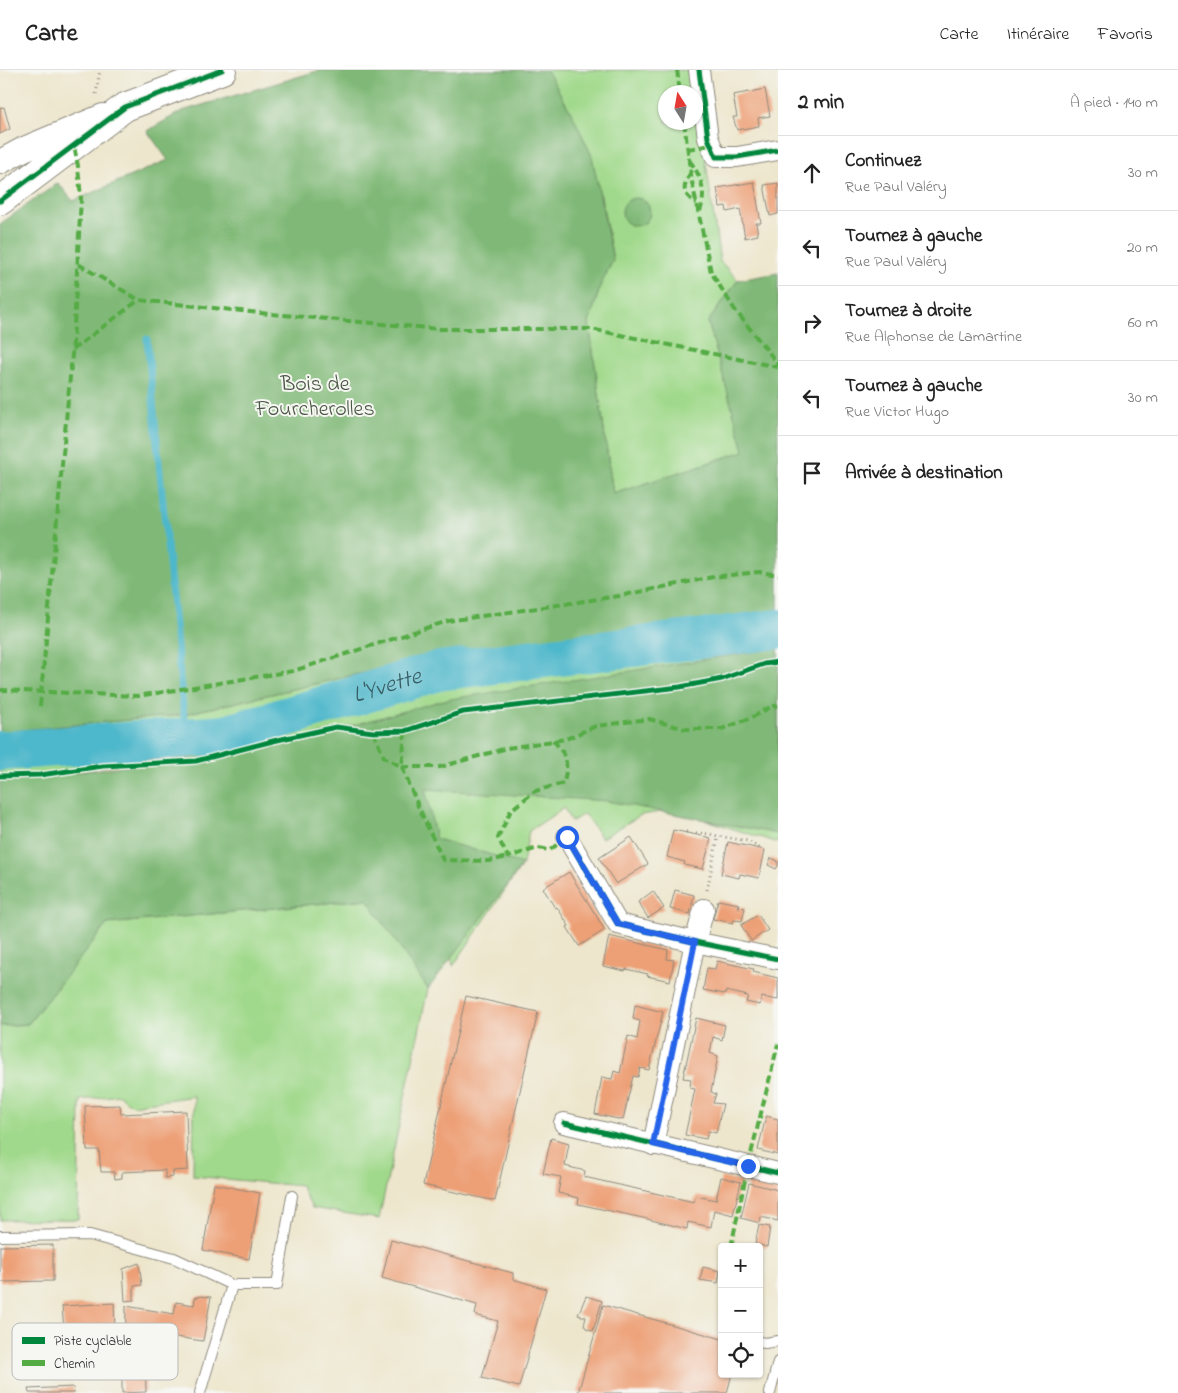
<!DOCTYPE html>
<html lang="fr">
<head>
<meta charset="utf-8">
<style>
  :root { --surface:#fff; --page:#f2f2f2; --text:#222; --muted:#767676; --line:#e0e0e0 }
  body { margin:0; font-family:"Indie Flower",sans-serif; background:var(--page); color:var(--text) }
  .controls { position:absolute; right:15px; bottom:15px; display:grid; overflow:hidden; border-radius:5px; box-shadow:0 1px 4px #0004 }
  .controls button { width:45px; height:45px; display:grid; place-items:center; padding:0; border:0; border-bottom:1px solid var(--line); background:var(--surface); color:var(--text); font:25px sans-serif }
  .compass { position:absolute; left:658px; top:15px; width:45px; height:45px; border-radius:50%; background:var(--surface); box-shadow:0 1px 4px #0004; rotate:349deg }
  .stop { position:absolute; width:15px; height:15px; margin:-11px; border:4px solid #2563eb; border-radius:50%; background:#fff }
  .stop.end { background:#2563eb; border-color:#fff; box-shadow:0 1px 5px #0008 }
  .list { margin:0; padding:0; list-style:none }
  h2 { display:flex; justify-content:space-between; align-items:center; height:65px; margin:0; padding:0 20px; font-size:21px }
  h2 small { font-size:16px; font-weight:400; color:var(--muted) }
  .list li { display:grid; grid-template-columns:32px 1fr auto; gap:15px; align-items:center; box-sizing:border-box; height:75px; padding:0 20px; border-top:1px solid var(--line) }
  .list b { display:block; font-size:19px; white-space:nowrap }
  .list p { margin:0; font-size:16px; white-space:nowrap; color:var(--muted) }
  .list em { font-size:16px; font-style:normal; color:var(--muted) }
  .icon { flex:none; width:28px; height:28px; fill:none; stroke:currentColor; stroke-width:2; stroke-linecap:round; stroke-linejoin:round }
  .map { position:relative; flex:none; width:778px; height:1323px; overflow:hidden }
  header { display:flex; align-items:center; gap:30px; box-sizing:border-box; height:70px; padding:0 25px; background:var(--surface); border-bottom:1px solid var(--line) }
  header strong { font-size:24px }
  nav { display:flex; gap:28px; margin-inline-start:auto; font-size:18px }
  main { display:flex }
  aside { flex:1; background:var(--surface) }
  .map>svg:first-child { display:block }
</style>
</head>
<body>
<header>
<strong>Carte</strong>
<nav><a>Carte</a><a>Itinéraire</a><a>Favoris</a></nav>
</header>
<main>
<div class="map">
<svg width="778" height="1323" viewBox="0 0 778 1323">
  <rect width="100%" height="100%" fill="#f6f6f2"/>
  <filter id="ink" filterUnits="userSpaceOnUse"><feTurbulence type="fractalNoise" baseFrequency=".02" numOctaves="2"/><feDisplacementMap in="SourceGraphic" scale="10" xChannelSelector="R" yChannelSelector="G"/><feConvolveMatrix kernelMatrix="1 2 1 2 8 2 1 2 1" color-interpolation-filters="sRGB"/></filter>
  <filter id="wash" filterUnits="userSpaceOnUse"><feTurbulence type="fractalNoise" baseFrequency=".0096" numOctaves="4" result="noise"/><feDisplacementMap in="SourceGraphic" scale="20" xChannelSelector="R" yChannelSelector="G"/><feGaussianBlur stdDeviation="1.12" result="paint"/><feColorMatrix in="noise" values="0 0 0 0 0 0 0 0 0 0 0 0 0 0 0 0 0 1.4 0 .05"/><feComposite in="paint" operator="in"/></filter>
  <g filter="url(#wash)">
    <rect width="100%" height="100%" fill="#ede6cc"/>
    <!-- green -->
    <g fill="#a0d98b" stroke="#66825b">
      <path d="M 547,0 L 692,0 L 695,22 L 666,22 L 666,52 L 696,52 L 696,23 L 720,191 L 738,210 L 708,252 L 745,381 L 613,424 L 589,253 L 601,214 L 613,190 L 601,126 Z"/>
      <path d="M 778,549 L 778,773 L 674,740 L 641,745 L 602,768 L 584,744 L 571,752 L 564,738 L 529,761 L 523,794 L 453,896 L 424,719 L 0,711 L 161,692 L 252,678 L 0,709 L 0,662 L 181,645 L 371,601 L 636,565 Z"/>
      <path d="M 368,829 L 428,919 L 379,1149 L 312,1138 L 301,1116 L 193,1106 L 194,1026 L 132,1035 L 119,1025 L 80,1030 L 78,1149 L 0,1150 L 0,956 L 28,954 L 107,854 Z"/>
    </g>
    <!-- forest -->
    <g fill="#80b977" stroke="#567251">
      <path d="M 321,0 L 547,0 L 573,46 L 592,86 L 613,190 L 601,214 L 589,253 L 613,424 L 744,381 L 708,252 L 738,210 L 778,203 L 778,549 L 636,565 L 371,601 L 181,645 L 0,662 L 0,154 L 58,113 L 73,131 L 168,90 L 147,61 L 182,41 Z"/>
      <circle cx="636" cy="142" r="14"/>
      <path d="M 778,578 L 778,764 L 607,731 L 425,719 L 436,769 L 523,794 L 428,919 L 367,829 L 107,854 L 28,954 L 0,956 L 0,711 L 161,692 L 289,673 L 444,630 Z"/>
    </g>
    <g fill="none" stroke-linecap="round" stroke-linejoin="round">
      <!-- stream -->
      <path stroke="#4eb7cb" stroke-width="7" d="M 147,269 L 186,668"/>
      <!-- river -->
      <path stroke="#4eb7cb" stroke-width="40" id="s1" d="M 0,681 L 226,665 L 438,601 L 778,559"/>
    </g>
    <g id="blocks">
      <!-- building -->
      <g fill="#ed9f75">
        <path d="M 765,19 L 770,46 L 758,48 L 759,56 L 737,60 L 733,47 L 737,47 L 733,25 Z"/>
        <path d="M 4,37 L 10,59 L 0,64 L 0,38 Z"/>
        <path d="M 754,112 L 761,153 L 756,153 L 758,165 L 745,168 L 740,139 L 727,142 L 726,136 L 720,137 L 717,118 Z"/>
        <path d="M 778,113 L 778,144 L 770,146 L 764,115 Z"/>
        <path d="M 673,760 L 711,768 L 703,799 L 684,795 L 685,792 L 667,787 Z"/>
        <path d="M 631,767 L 648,794 L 616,814 L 599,788 Z"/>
        <path d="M 728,772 L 765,780 L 759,808 L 740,804 L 739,808 L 721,804 Z"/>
        <path d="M 771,788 L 778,791 L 778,796 L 776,799 L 768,795 Z"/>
        <path d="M 569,802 L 605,860 L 579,876 L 567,857 L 569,856 L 557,837 L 555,838 L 543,818 Z"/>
        <path d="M 675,820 L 694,825 L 690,844 L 670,839 Z"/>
        <path d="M 653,821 L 664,838 L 648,848 L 638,832 Z"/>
        <path d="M 718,830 L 739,834 L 738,837 L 745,838 L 742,851 L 734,850 L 733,853 L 713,849 Z"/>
        <path d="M 758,845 L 768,860 L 751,871 L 741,855 Z"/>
        <path d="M 609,866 L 668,880 L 667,889 L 674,890 L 670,911 L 647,906 L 648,904 L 626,899 L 625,901 L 603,896 Z"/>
        <path d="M 717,891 L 754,899 L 753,902 L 778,908 L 778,930 L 762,927 L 760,935 L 746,932 L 748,926 L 726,921 L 725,924 L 703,920 L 707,898 L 715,899 Z"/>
        <path d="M 466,926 L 538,942 L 495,1131 L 423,1115 Z"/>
        <path d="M 635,935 L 663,942 L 649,1000 L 640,998 L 638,1007 L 633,1006 L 623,1050 L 595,1044 L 602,1007 L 612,1009 L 614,1001 L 620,1003 L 628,966 L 637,969 L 640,951 L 633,949 Z"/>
        <path d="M 696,948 L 725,955 L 722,970 L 713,967 L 710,983 L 718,986 L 711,1022 L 716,1024 L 713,1033 L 723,1034 L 716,1063 L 708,1061 L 706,1069 L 685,1065 L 695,1019 L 690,1018 L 691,1009 L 683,1008 Z"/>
        <path d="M 120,1035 L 121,1044 L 186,1041 L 188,1100 L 173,1101 L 173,1107 L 165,1108 L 165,1100 L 122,1102 L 122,1108 L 115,1109 L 114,1102 L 101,1102 L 99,1080 L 87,1080 L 85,1036 Z"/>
        <path d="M 766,1046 L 778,1049 L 778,1085 L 758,1080 Z"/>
        <path d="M 551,1068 L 569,1073 L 565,1096 L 585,1101 L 584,1107 L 694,1132 L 696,1126 L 716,1130 L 721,1107 L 741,1112 L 733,1145 L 714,1140 L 711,1157 L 688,1152 L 687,1159 L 643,1148 L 578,1134 L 579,1128 L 558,1123 L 561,1107 L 543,1104 Z"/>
        <path d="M 749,1113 L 778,1120 L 778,1151 L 761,1147 L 760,1153 L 741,1148 Z"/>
        <path d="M 214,1114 L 260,1123 L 249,1189 L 203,1180 Z"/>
        <path d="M 759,1155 L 770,1157 L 767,1177 L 755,1174 Z"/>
        <path d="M 391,1170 L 513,1203 L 513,1209 L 546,1219 L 519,1317 L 482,1308 L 498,1251 L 475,1245 L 477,1235 L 382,1208 Z"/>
        <path d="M 53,1175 L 53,1211 L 0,1212 L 0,1176 Z"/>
        <path d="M 139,1193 L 142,1215 L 134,1216 L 134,1230 L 125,1231 L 123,1199 Z"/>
        <path d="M 703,1197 L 720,1201 L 718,1213 L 700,1210 Z"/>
        <path d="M 200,1226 L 211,1227 L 203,1271 L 133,1261 L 133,1280 L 131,1280 L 131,1285 L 145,1285 L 146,1322 L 122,1323 L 122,1286 L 125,1286 L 126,1236 L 174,1244 L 176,1232 L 194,1235 L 195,1228 Z"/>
        <path d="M 586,1226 L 602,1231 L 593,1261 L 586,1258 L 584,1255 L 586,1247 L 578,1245 Z"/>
        <path d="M 114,1233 L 116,1283 L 66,1285 L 62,1236 Z"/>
        <path d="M 603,1235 L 722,1269 L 722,1304 L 732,1304 L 727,1323 L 578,1323 Z"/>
        <path d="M 73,1317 L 74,1323 L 29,1323 L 28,1319 Z"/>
      </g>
    </g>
  </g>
  <g filter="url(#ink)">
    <use href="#blocks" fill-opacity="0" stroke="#8c887c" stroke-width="1"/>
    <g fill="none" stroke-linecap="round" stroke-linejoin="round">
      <defs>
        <g id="service">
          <path d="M 0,1166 L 90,1165 L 174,1188 L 232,1215"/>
          <path d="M 759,1272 L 765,1273 L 778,1271"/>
          <path d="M 200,1323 L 232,1215 L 277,1215 L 292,1126"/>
          <path d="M 770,1323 L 778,1292"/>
        </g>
        <g id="minor">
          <path d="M 699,0 L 708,68 L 716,87 L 737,87 L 778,80"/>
          <path d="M 567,767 L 618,854 L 695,872 L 778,889"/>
          <path d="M 564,1053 L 778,1103"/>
          <path d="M 653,1075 L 695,872 L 704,839"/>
        </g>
        <path id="tertiary" d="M 0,92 L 24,79 L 103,46"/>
        <path id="secondary" d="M 0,131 L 125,37 L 222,0"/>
      </defs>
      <!-- service casing -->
      <use href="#service" stroke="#8c887c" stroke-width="12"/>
      <!-- minor casing -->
      <use href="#minor" stroke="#8c887c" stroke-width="22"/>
      <!-- tertiary casing -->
      <use href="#tertiary" stroke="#8c887c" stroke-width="26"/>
      <!-- secondary casing -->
      <use href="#secondary" stroke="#8c887c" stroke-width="30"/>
      <!-- path -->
      <g stroke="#8c887c" stroke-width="3" stroke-dasharray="1 4" stroke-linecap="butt">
        <path d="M 96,24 L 100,0"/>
        <path d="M 686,762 L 709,764 L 718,766 L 748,771 L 761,779"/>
        <path d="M 707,820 L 718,766"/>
      </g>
      <!-- service -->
      <use href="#service" stroke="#fff" stroke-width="10"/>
      <!-- minor -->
      <use href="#minor" stroke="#fff" stroke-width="20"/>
      <!-- tertiary -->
      <use href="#tertiary" stroke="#fff" stroke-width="24"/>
      <!-- secondary -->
      <use href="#secondary" stroke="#fff" stroke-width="28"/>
      <!-- quiet -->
      <g stroke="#54ab44" stroke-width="4" stroke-dasharray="8 4" stroke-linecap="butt">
        <path d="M 677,0 L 680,22"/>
        <path d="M 684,52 L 692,112 L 711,202 L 735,240 L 778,294"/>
        <path d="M 688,79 L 711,75"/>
        <path d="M 689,90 C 701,105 707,122 700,141"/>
        <path d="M 691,102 C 683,116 680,124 697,133"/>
        <path d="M 78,194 L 139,230 L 260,243 L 439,259 L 591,259 L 778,297"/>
        <path d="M 72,280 L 139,230"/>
        <path d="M 0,620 L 138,626 L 293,601 L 448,551 L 619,526 L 713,507 L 759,502 L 778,505"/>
        <path d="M 40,636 L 73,274 L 81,128 L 78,96 L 74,76"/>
        <path d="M 405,661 L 402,697 L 418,736 L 443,790 L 488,791 L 508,787"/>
        <path d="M 373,662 L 384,687 L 402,697 L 440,697 L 507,678 L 566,669 L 596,656 L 649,649 L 685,659 L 722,659 L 753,647 L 772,636 L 778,636"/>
        <path d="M 553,670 C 568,687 568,692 564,713 L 535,721 L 511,740 L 498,768 L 508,787 L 538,778 L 550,780 L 567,767"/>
        <path d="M 731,1177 L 748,1096 L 778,974"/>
      </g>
      <defs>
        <g id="cycleway">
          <path d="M 699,0 L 708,68 L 716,87 L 737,87 L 778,80"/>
          <path d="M 0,131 L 125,37 L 222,0"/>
          <path d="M 0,706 L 40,705 L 103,696 L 196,691 L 273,671 L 336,657 L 373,662 L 405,661 L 463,642 L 680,617 L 722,609 L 764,594 L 778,592"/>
          <path d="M 567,767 L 618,854 L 695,872 L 778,889"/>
          <path d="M 564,1053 L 778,1103"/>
        </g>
      </defs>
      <!-- cycleway casing -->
      <use href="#cycleway" stroke="#f6f6f2" stroke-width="8"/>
      <!-- cycleway -->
      <use href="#cycleway" stroke="#00873e" stroke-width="5"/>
    </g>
  </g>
  <g fill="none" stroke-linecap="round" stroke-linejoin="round" filter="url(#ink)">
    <!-- route -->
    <path stroke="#2563eb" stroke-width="6" d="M 567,767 L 618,854 L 695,872 L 653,1074 L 748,1096"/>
  </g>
  <g text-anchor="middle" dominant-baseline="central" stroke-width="4" stroke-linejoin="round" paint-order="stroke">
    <!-- park labels -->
    <g font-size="22" fill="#485643" stroke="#f6f6f2">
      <text x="315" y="315">Bois de<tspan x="315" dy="25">Fourcherolles</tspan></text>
    </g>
    <!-- water labels -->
    <g font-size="24" font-style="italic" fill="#375c63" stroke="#f6f6f2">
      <text stroke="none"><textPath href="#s1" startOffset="395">L'Yvette</textPath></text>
    </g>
  </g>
  <!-- legend -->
  <rect x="12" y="1253" width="166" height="57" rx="8" fill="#f6f6f2" stroke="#b9b9b6" stroke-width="1"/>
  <rect x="22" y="1267" width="23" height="7" fill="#00873e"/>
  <rect x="22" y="1290" width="23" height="6" fill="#54ab44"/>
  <g font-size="14" fill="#2b2b2b">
    <text x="54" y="1275">Piste cyclable</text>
    <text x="54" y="1298">Chemin</text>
  </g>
</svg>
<div class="controls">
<button>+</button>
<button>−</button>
<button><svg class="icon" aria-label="locate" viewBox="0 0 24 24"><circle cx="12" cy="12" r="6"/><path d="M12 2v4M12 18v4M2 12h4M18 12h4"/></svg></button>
</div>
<svg class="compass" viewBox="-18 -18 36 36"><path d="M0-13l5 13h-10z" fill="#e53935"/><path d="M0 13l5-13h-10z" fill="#767676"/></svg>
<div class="stop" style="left:567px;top:767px"></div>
<div class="stop end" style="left:748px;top:1096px"></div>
</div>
<aside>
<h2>2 min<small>À pied · 140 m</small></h2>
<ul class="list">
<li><svg class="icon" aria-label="ahead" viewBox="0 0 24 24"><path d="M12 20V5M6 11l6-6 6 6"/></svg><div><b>Continuez</b><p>Rue Paul Valéry</p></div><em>30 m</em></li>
<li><svg class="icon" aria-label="left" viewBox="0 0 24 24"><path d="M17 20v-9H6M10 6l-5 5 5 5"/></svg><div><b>Tournez à gauche</b><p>Rue Paul Valéry</p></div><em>20 m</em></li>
<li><svg class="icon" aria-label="right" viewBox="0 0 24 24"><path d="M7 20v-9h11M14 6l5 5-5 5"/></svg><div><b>Tournez à droite</b><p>Rue Alphonse de Lamartine</p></div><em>60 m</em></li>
<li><svg class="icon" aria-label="left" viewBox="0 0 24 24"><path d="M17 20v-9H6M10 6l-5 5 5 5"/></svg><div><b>Tournez à gauche</b><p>Rue Victor Hugo</p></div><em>30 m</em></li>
<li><svg class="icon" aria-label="arrive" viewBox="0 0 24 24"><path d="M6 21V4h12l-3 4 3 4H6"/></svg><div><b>Arrivée à destination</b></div></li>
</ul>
</aside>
</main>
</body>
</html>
